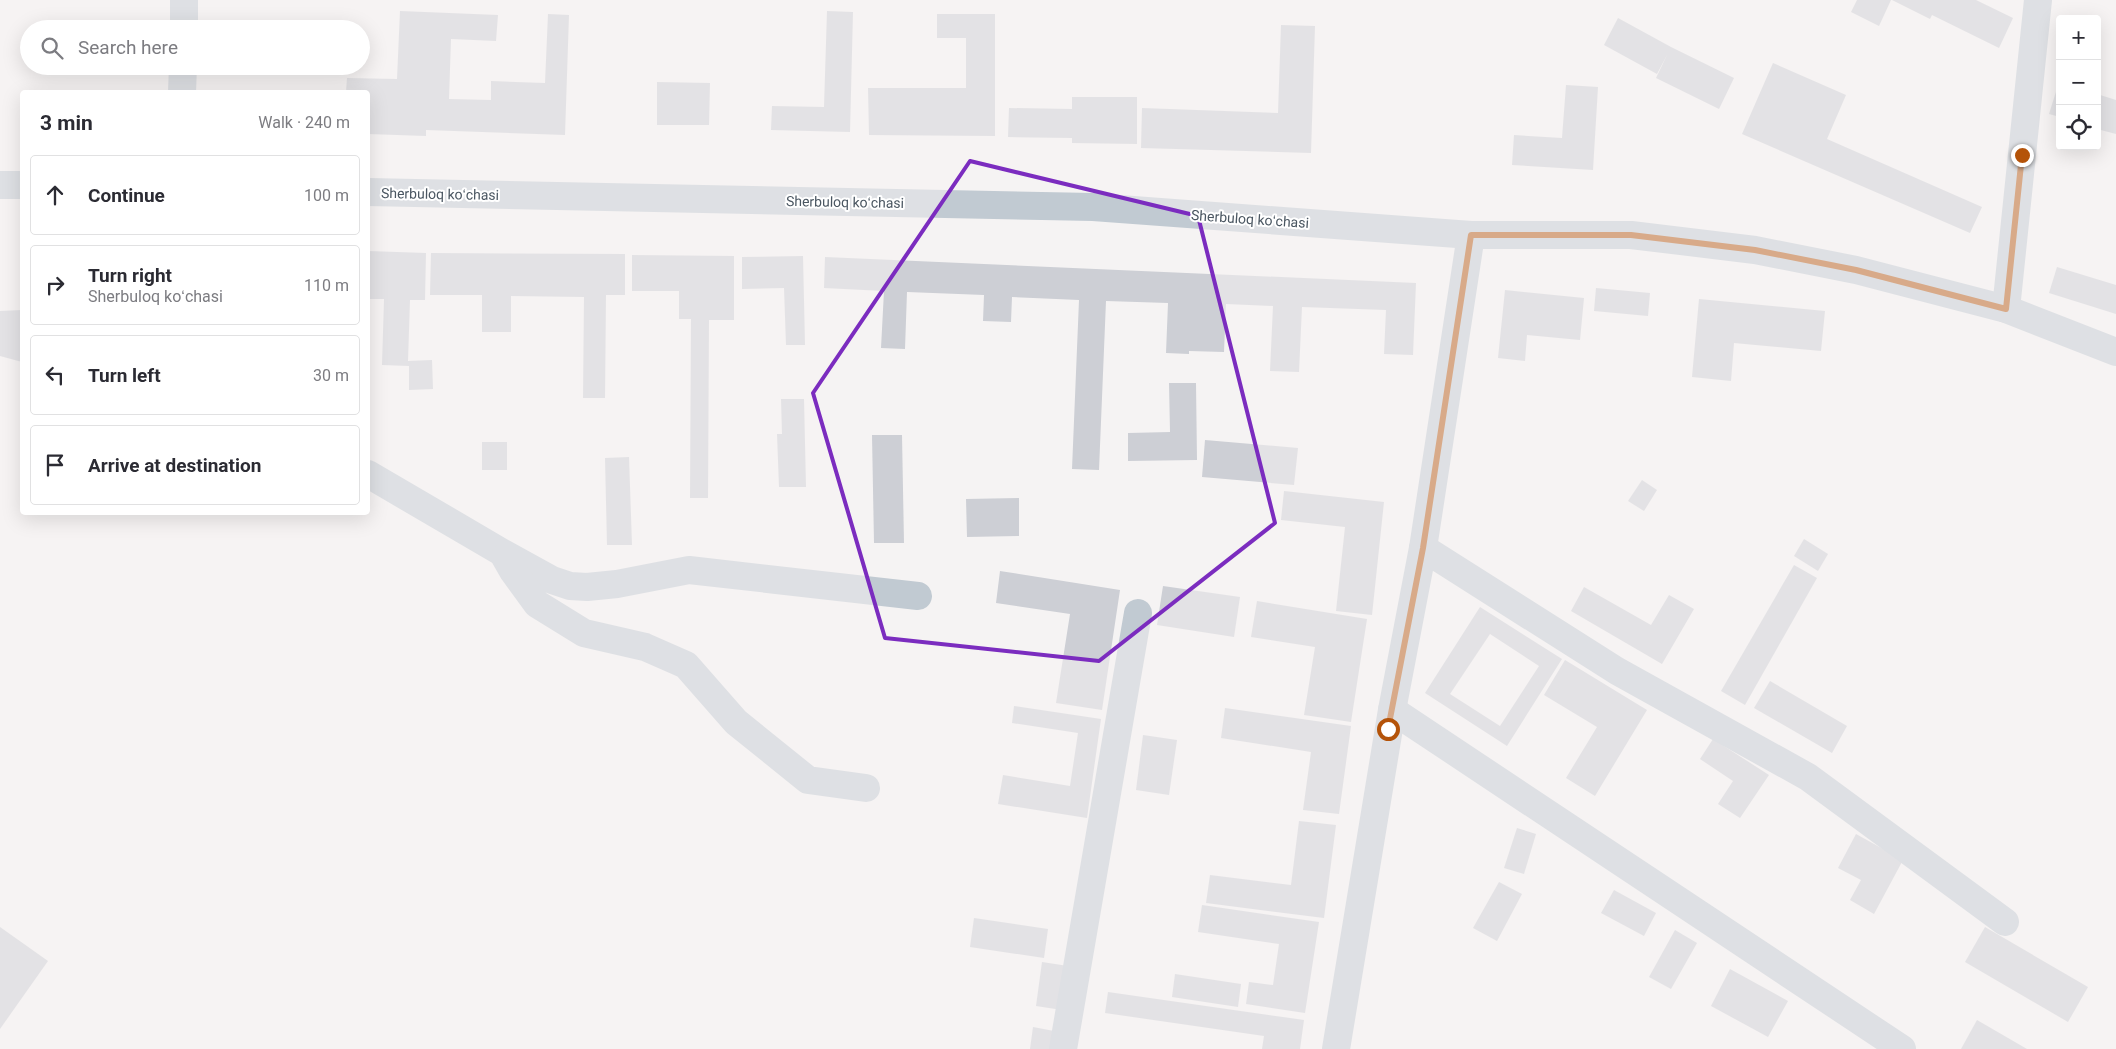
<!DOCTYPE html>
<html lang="en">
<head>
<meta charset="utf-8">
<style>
  :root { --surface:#fff; --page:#f7f7f7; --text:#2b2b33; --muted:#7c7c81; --line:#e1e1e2 }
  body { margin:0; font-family:Roboto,sans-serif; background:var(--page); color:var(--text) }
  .controls { position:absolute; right:15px; top:15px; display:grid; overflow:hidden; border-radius:5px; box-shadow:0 5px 20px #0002 }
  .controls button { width:45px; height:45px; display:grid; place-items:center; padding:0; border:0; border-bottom:1px solid var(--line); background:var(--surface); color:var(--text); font:25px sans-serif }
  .stop { position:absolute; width:15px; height:15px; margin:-11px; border:4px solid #b45309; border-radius:50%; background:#fff }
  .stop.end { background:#b45309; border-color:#fff; box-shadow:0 1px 5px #0008 }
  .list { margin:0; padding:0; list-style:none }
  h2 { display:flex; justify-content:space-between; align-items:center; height:65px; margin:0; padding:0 20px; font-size:21px }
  h2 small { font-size:16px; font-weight:400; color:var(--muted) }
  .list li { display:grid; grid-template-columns:32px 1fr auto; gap:15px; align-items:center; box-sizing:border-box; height:80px; margin:0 10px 10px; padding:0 10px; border:1px solid var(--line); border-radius:5px }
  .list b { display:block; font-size:19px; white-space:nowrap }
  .list p { margin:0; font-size:16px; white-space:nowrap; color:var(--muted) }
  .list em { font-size:16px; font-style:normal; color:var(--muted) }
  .icon { flex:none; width:28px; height:28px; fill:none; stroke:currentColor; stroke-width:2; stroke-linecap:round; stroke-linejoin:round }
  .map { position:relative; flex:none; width:2116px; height:1049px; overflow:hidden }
  .search { position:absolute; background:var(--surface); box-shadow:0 5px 20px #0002; left:20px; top:20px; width:350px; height:55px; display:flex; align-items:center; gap:12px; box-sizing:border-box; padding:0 18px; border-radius:28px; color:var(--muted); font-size:19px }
  .panel { position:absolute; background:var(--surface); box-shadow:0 5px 20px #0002; left:20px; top:90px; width:350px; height:425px; border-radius:5px }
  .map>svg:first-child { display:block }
</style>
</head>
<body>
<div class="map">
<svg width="2116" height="1049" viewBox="0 0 2116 1049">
  <rect width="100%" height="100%" fill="#f5f3f3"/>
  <!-- building -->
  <g fill="#cdcfd5" fill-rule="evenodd">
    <path d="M 1857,0 L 1891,0 L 1879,26 L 1851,12 Z"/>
    <path d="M 1892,0 L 1976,0 L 2013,18 L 1999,48 L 1932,15 L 1930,19 Z"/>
    <path d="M 400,11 L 498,15 L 496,41 L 451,39 L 449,99 L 491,100 L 491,81 L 545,83 L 548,14 L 569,15 L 565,135 L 426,130 L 426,136 L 368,134 L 368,92 L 346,92 L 347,78 L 397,79 Z"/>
    <path d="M 827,11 L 853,12 L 850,132 L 771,130 L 772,106 L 824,107 Z"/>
    <path d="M 937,14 L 995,14 L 995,136 L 869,135 L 868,88 L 966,88 L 966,38 L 937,38 Z"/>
    <path d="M 1618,18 L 1671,47 L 1734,78 L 1719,109 L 1656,78 L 1667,55 L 1657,74 L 1604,45 Z"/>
    <path d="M 1281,25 L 1315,26 L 1311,153 L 1141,148 L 1142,108 L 1278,113 Z"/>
    <path d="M 1773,63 L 1846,95 L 1827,139 L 1982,207 L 1970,233 L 1742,134 Z"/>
    <path d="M 657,82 L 710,83 L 709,125 L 657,125 Z"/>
    <path d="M 2059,82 L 2060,82 L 2060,117 L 2049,114 Z"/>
    <path d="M 1566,85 L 1598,87 L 1593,170 L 1512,165 L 1514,135 L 1562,138 Z"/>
    <path d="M 2097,94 L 2116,100 L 2116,134 L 2097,129 Z"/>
    <path d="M 1072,97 L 1137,97 L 1137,144 L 1072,143 L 1072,138 L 1008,137 L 1009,108 L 1072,109 Z"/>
    <path d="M 368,251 L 426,253 L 425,300 L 410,300 L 408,361 L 432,360 L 433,389 L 409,390 L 409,366 L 382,365 L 384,299 L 368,299 Z"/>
    <path d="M 431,253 L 625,254 L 625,295 L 606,295 L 605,398 L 583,398 L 584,297 L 511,296 L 511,332 L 482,332 L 482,295 L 430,295 Z"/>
    <path d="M 632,255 L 734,256 L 734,320 L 709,320 L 708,498 L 690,498 L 691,319 L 679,319 L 679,291 L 632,291 Z"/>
    <path d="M 803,256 L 805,345 L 786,345 L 784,288 L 742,289 L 742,257 Z"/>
    <path d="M 825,257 L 1416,283 L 1413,355 L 1384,354 L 1386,310 L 1302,307 L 1299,372 L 1270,371 L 1273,306 L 1226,304 L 1224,352 L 1189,351 L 1189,354 L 1166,353 L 1168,303 L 1106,301 L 1099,470 L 1072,469 L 1079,300 L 1012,297 L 1011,322 L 983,321 L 984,295 L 907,292 L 905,349 L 881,348 L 884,291 L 824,288 Z"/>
    <path d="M 2057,267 L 2116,285 L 2116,314 L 2049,293 Z"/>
    <path d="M 1596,288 L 1650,293 L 1648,316 L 1594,311 Z"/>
    <path d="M 1505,290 L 1584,298 L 1580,340 L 1527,335 L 1525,361 L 1498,358 Z"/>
    <path d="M 1699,299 L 1825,311 L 1821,351 L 1734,343 L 1731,381 L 1692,377 Z"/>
    <path d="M 22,310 L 22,362 L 0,356 L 0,311 Z"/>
    <path d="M 1169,383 L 1196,383 L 1197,460 L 1128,461 L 1128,433 L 1170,432 Z"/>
    <path d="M 781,399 L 804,399 L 806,487 L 779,487 L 777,434 L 782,434 Z"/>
    <path d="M 872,435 L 902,435 L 904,543 L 874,543 Z"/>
    <path d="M 1205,440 L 1298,448 L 1294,485 L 1202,477 Z"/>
    <rect x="482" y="442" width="25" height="28"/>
    <path d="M 629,457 L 632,545 L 607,545 L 605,458 Z"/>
    <path d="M 1642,480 L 1657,490 L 1644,511 L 1628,501 Z"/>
    <path d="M 1284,491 L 1384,502 L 1372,615 L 1336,611 L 1345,527 L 1281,520 Z"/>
    <path d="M 1019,498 L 1019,536 L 967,537 L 966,499 Z"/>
    <path d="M 1804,539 L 1828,554 L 1818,571 L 1794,556 Z"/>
    <path d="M 1794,565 L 1817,578 L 1745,705 L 1721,691 Z"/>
    <path d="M 1000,571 L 1120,590 L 1102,710 L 1056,703 L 1070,614 L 996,603 Z"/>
    <path d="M 1163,586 L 1240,597 L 1234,637 L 1157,625 Z"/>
    <path d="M 1584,587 L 1651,625 L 1669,595 L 1694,609 L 1662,664 L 1571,611 Z"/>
    <path d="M 1257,601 L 1367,619 L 1351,722 L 1304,715 L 1315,647 L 1251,637 Z"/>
    <path d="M 1480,607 L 1562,659 L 1507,746 L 1425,693 ZM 1490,634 L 1539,666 L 1500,726 L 1450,694 Z"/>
    <path d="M 1565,660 L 1647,710 L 1595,796 L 1566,778 L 1597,727 L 1544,695 Z"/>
    <path d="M 1770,681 L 1847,726 L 1832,753 L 1754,708 Z"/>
    <path d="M 1014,706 L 1101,719 L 1087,818 L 998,804 L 1003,775 L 1070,786 L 1078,733 L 1012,723 Z"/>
    <path d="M 1225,708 L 1351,726 L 1339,814 L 1303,810 L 1311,752 L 1221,738 Z"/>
    <path d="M 1143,735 L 1177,740 L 1169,795 L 1136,790 Z"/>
    <path d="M 1713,739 L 1769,775 L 1740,818 L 1718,804 L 1733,781 L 1700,759 Z"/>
    <path d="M 1299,821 L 1336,825 L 1324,918 L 1206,903 L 1210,875 L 1291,885 Z"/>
    <path d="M 1517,828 L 1536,834 L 1524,874 L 1504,868 Z"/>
    <path d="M 1856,834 L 1903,860 L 1874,914 L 1850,900 L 1861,880 L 1838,868 Z"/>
    <path d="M 1499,882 L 1522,894 L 1497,941 L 1473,928 Z"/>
    <path d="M 1614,890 L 1656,913 L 1644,936 L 1601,913 Z"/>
    <path d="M 1202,905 L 1319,922 L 1305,1013 L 1246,1004 L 1249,982 L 1273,985 L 1279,944 L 1198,932 Z"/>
    <path d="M 974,918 L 1048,929 L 1044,958 L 970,947 Z"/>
    <path d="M 0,927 L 48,961 L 0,1029 Z"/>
    <path d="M 1985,927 L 2088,987 L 2068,1022 L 1965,962 Z"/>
    <path d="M 1675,930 L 1697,943 L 1671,989 L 1649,977 Z"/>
    <path d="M 1042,962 L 1068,966 L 1062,1010 L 1036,1006 Z"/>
    <path d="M 1730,969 L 1788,1001 L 1768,1037 L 1711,1006 Z"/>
    <path d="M 1175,974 L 1241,984 L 1238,1007 L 1172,997 Z"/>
    <path d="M 1108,992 L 1304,1020 L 1300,1049 L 1262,1049 L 1264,1036 L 1105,1013 Z"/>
    <path d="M 1977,1020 L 2027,1049 L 1961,1049 Z"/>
    <path d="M 1033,1027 L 1054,1031 L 1052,1049 L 1030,1049 Z"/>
  </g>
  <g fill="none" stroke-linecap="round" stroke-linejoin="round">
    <!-- minor -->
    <g stroke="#c1cad2" stroke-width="28">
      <path d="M 184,29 L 184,0"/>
      <path d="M 182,92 L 183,66"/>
      <path d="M 0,185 L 22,185"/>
      <path d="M 368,192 L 1093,207 L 1471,235 L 1631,235 L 1755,250 L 1856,270 L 2006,309 L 2116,352"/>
      <path d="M 2006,309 L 2038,0"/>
      <path d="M 368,474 L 503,553 L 552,580 L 570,586 L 587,587 L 617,584 L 689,570 L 918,596"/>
      <path d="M 1423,548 L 1617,671 L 1808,777 L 2005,922"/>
      <path d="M 505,557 L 513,571 L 537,604 L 584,633 L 645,647 L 686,665 L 736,722 L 808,780 L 866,788"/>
      <path d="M 1392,710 L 1902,1049"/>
      <path d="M 1063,1049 L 1138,613"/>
      <path d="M 1336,1049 L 1392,710 L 1423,548 L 1471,235"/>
    </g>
  </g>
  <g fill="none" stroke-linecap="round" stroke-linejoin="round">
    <!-- route -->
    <path stroke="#b45309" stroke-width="6" d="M 1388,729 L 1423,548 L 1471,235 L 1631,235 L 1755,250 L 1856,270 L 2006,309 L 2022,155"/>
  </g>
  <!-- marked area -->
  <path d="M0 0H2116V1049H0ZM 970,161 L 1198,216 L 1275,523 L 1099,661 L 885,638 L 813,393 Z" fill="#f5f3f3" fill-opacity=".55" fill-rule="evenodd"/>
  <path fill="none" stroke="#7b2cbf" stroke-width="4" stroke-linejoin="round" d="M 970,161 L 1198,216 L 1275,523 L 1099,661 L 885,638 L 813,393 Z"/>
  <g text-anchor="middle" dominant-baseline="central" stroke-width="4" stroke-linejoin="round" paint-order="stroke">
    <!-- street labels -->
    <g font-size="14" fill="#4a5661" stroke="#fff">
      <text transform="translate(440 194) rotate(1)">Sherbuloq koʻchasi</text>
      <text transform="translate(845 202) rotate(1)">Sherbuloq koʻchasi</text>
      <text transform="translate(1250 219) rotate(4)">Sherbuloq koʻchasi</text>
    </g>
  </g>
</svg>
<div class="controls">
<button>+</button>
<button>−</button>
<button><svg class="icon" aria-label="locate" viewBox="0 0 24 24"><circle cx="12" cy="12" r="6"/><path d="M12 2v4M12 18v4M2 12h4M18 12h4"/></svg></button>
</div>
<div class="stop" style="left:1388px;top:729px"></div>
<div class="stop end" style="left:2022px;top:155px"></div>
<div class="search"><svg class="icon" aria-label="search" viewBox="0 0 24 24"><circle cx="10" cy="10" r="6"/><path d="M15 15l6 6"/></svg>Search here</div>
<section class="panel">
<h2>3 min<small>Walk · 240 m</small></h2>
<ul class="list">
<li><svg class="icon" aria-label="ahead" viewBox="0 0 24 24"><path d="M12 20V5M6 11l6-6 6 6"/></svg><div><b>Continue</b></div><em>100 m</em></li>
<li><svg class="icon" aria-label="right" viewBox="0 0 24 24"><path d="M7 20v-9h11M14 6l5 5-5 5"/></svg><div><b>Turn right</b><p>Sherbuloq koʻchasi</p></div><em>110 m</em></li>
<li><svg class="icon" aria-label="left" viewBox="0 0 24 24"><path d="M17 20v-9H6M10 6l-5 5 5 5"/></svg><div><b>Turn left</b></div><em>30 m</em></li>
<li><svg class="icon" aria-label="arrive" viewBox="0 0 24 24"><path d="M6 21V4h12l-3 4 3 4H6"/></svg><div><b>Arrive at destination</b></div></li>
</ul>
</section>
</div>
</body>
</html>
